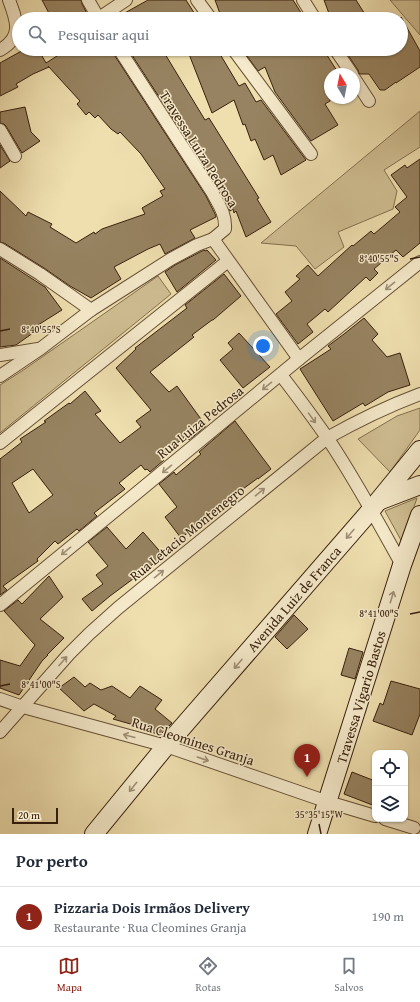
<!DOCTYPE html>
<html lang="pt">
<head>
<meta charset="utf-8">
<style>
  :root { --surface:#fff; --page:#f2f2f3; --text:#1f2937; --muted:#747a83; --line:#e0e1e3; --accent:#8f2418 }
  body { margin:0; font-family:"Gentium Book Plus",serif; background:var(--page); color:var(--text) }
  .controls { position:absolute; right:12px; bottom:12px; display:grid; overflow:hidden; border-radius:8px; box-shadow:0 1px 3px #0004 }
  .controls button { width:36px; height:36px; display:grid; place-items:center; padding:0; border:0; border-bottom:1px solid var(--line); background:var(--surface); color:var(--text); font:20px sans-serif }
  .compass { position:absolute; left:324px; top:68px; width:36px; height:36px; border-radius:50%; background:var(--surface); box-shadow:0 1px 3px #0004; rotate:350deg }
  .scale { position:absolute; left:12px; bottom:10px; width:46px; box-sizing:border-box; padding-left:4px; border:2px solid #38200d; border-top:0; font-size:11px; line-height:14px; white-space:nowrap; color:#38200d; -webkit-text-stroke:3px #f5eacb; paint-order:stroke }
  .you { position:absolute; left:263px; top:346px; width:14px; height:14px; margin:-10px; border:3px solid #fff; border-radius:50%; background:#1a73e8; box-shadow:0 0 0 6px #1a73e833 }
  .badge { display:grid; place-items:center; width:26px; height:26px; border-radius:50%; background:var(--accent); color:#fff; font-size:13px; font-weight:700 }
  .pin { position:absolute; translate:-50% -33px; filter:drop-shadow(0 1px 2px #0008) }
  .pin::after { content:''; position:absolute; top:21px; width:14px; height:12px; background:inherit; clip-path:polygon(0 0,100% 0,50% 100%) }
  .list { margin:0; padding:0; list-style:none }
  h2 { display:flex; justify-content:space-between; align-items:center; height:52px; margin:0; padding:0 16px; font-size:17px }
  h2 small { font-size:13px; font-weight:400; color:var(--muted) }
  .list li { display:grid; grid-template-columns:26px 1fr auto; gap:12px; align-items:center; box-sizing:border-box; height:60px; padding:0 16px; border-top:1px solid var(--line) }
  .list b { display:block; font-size:15px; white-space:nowrap }
  .list p { margin:0; font-size:13px; white-space:nowrap; color:var(--muted) }
  .list em { font-size:13px; font-style:normal; color:var(--muted) }
  .icon { flex:none; width:22px; height:22px; fill:none; stroke:currentColor; stroke-width:2; stroke-linecap:round; stroke-linejoin:round }
  .map { position:relative; flex:none; width:420px; height:834px; overflow:hidden }
  .search { position:absolute; background:var(--surface); box-shadow:0 1px 3px #0004; left:12px; right:12px; top:12px; height:44px; display:flex; align-items:center; gap:10px; box-sizing:border-box; padding:0 14px; border-radius:22px; color:var(--muted); font-size:15px }
  .sheet { height:112px; background:var(--surface) }
  nav { display:flex; justify-content:space-around; align-items:center; box-sizing:border-box; height:56px; border-top:1px solid var(--line); background:var(--surface); font-size:11px; color:var(--muted) }
  nav a { display:grid; justify-items:center; gap:2px }
  nav .on { color:var(--accent) }
  .map>svg:first-child { display:block }
</style>
</head>
<body>
<div class="map">
<svg width="420" height="834" viewBox="0 0 420 834">
  <rect width="100%" height="100%" fill="#efdfaf"/>
  <filter id="stains"><feTurbulence type="fractalNoise" baseFrequency=".005" numOctaves="4"/><feColorMatrix values="0 0 0 0 .2 0 0 0 0 .09 0 0 0 0 .02 0 0 0 .5 -.17"/></filter>
  <radialGradient id="worn" r=".72"><stop offset=".6" stop-color="#630" stop-opacity="0"/><stop offset="1" stop-color="#630" stop-opacity=".3"/></radialGradient>
  <!-- green -->
  <g fill="#d0bf93" stroke="#847050">
    <path d="M 390,0 L 420,0 L 420,35 Z"/>
    <path d="M 420,111 L 420,147 L 384,170 L 397,191 L 393,209 L 338,232 L 344,247 L 315,269 L 296,246 L 261,243 Z"/>
    <path d="M 158,276 L 171,294 L 0,433 L 0,385 L 22,371 Z"/>
    <path d="M 420,408 L 420,430 L 390,472 L 358,439 L 397,416 Z"/>
    <path d="M 417,498 L 402,542 L 385,511 Z"/>
  </g>
  <!-- building -->
  <g fill="#978361" stroke="#38200d" fill-rule="evenodd">
    <path d="M 42,0 L 81,0 L 82,4 L 90,19 L 52,19 Z"/>
    <path d="M 148,0 L 186,0 L 198,19 L 114,19 Z"/>
    <path d="M 215,0 L 293,0 L 305,19 L 222,19 Z"/>
    <path d="M 324,0 L 356,0 L 368,19 L 331,19 Z"/>
    <path d="M 401,17 L 420,51 L 420,67 L 396,83 L 396,82 L 385,90 L 380,90 L 369,74 L 360,74 L 359,73 L 358,70 L 344,49 L 401,49 Z"/>
    <path d="M 25,49 L 38,49 L 46,63 L 68,49 L 112,49 L 113,53 L 206,196 L 216,216 L 216,217 L 190,230 L 195,238 L 165,254 L 160,244 L 148,249 L 114,267 L 121,279 L 91,298 L 70,286 L 44,268 L 4,243 L 0,242 L 0,191 L 26,216 L 28,212 L 52,224 L 50,227 L 76,243 L 94,232 L 95,234 L 102,229 L 145,214 L 142,208 L 163,196 L 160,191 L 165,189 L 141,154 L 120,132 L 118,134 L 111,129 L 98,115 L 95,118 L 89,112 L 86,115 L 77,104 L 80,101 L 48,66 L 49,67 L 33,74 L 16,84 L 18,87 L 0,96 L 0,63 Z"/>
    <path d="M 128,49 L 162,49 L 205,120 L 209,118 L 259,198 L 257,199 L 271,222 L 246,237 L 236,211 L 234,213 L 233,209 L 230,211 L 218,188 Z"/>
    <path d="M 187,49 L 217,49 L 239,86 L 245,83 L 256,102 L 261,100 L 306,160 L 281,175 L 273,155 L 264,160 L 255,139 L 251,141 L 245,124 L 243,125 L 234,100 L 212,113 Z"/>
    <path d="M 242,49 L 323,49 L 339,74 L 330,74 L 330,101 L 325,104 L 338,125 L 311,141 L 275,92 L 265,67 L 258,71 Z"/>
    <path d="M 25,107 L 31,132 L 40,141 L 22,153 L 6,126 L 4,124 L 0,123 L 0,112 Z"/>
    <path d="M 0,145 L 10,161 L 0,168 Z"/>
    <path d="M 420,159 L 420,243 L 403,257 L 396,250 L 374,269 L 378,273 L 370,281 L 366,277 L 328,312 L 325,309 L 307,324 L 313,332 L 298,344 L 276,314 L 292,301 L 285,292 L 300,279 L 296,276 L 308,265 L 318,276 L 352,245 L 353,246 L 371,231 L 374,234 L 400,212 L 395,207 L 407,197 L 391,175 L 405,165 L 407,168 Z"/>
    <path d="M 204,250 L 205,251 L 207,250 L 216,260 L 177,292 L 165,272 L 175,265 Z"/>
    <path d="M 0,258 L 45,287 L 62,310 L 38,325 L 40,328 L 16,345 L 0,347 Z"/>
    <path d="M 224,274 L 241,296 L 213,320 L 212,320 L 192,335 L 194,337 L 150,372 L 169,392 L 177,386 L 206,426 L 189,440 L 186,436 L 176,444 L 161,457 L 164,460 L 150,472 L 147,469 L 145,470 L 141,465 L 119,483 L 125,489 L 94,513 L 97,516 L 79,531 L 77,529 L 58,544 L 55,541 L 37,559 L 38,561 L 3,586 L 7,590 L 0,595 L 0,459 L 22,442 L 20,439 L 46,422 L 44,421 L 69,403 L 70,404 L 85,391 L 101,411 L 95,414 L 120,443 L 141,427 L 136,421 L 151,410 L 116,368 L 136,349 L 135,348 L 187,308 L 185,305 ZM 33,469 L 53,495 L 29,513 L 12,483 Z"/>
    <path d="M 364,318 L 378,334 L 372,340 L 387,357 L 400,353 L 410,385 L 388,392 L 365,406 L 363,403 L 333,421 L 300,369 L 331,349 L 328,346 L 344,334 Z"/>
    <path d="M 239,333 L 270,367 L 243,388 L 220,360 L 233,349 L 228,343 Z"/>
    <path d="M 235,421 L 271,469 L 258,479 L 258,478 L 214,510 L 194,528 L 181,538 L 165,517 L 177,507 L 159,484 L 174,472 L 176,475 L 201,454 L 199,452 Z"/>
    <path d="M 107,527 L 126,549 L 143,532 L 164,556 L 110,596 L 92,611 L 82,599 L 103,584 L 96,575 L 108,566 L 88,542 Z"/>
    <path d="M 49,576 L 63,597 L 40,619 L 64,638 L 47,655 L 48,655 L 42,661 L 19,695 L 0,688 L 0,660 L 20,666 L 35,645 L 4,611 L 18,600 L 22,604 Z"/>
    <path d="M 294,615 L 308,629 L 287,649 L 275,637 Z"/>
    <path d="M 349,648 L 363,652 L 355,679 L 341,675 Z"/>
    <path d="M 74,677 L 85,687 L 90,683 L 101,690 L 112,686 L 130,698 L 140,686 L 162,700 L 155,709 L 172,723 L 160,735 L 140,728 L 141,727 L 113,719 L 116,716 L 94,704 L 84,711 L 59,688 Z"/>
    <path d="M 391,681 L 420,689 L 420,714 L 412,735 L 373,721 L 380,703 L 383,705 Z"/>
    <path d="M 352,772 L 375,781 L 375,806 L 344,794 Z"/>
  </g>
  <g fill="none" stroke-linecap="round" stroke-linejoin="round">
    <defs>
      <g id="minor">
        <path d="M 88,0 L 99,19"/>
        <path d="M 197,0 L 211,19"/>
        <path d="M 303,0 L 315,19"/>
        <path d="M 99,18 L 126,0"/>
        <path d="M 119,49 L 212,192 C 219,205 226,214 225,229 L 213,239 L 299,359"/>
        <path d="M 233,49 L 311,154"/>
        <path d="M 335,49 L 352,74"/>
        <path d="M 0,50 C 23,37 17,21 9,0"/>
        <path d="M 354,78 L 369,101"/>
        <path d="M 0,130 L 15,156"/>
        <path d="M 0,249 L 40,274 L 91,310"/>
        <path d="M 0,355 L 38,349"/>
        <path d="M 281,375 C 297,396 313,417 328,439 C 355,479 378,522 402,565"/>
        <path d="M 0,376 L 40,349 L 91,310 L 171,259 L 197,245 L 213,239"/>
        <path d="M 0,443 L 228,261"/>
        <path d="M 0,605 L 127,501 L 299,359 L 420,262"/>
        <path d="M 0,699 L 23,707 L 166,746 L 328,802 L 375,816"/>
        <path d="M 0,732 L 69,654 L 89,634 L 118,608 L 327,438 C 357,421 388,406 420,394"/>
        <path d="M 385,819 L 414,828"/>
      </g>
      <g id="secondary">
        <path d="M 381,500 L 420,485"/>
        <path d="M 94,834 L 166,746 L 371,510 L 420,450"/>
        <path d="M 317,834 L 402,565 L 420,515"/>
      </g>
    </defs>
    <!-- minor casing -->
    <use href="#minor" stroke="#665036" stroke-width="14"/>
    <!-- secondary casing -->
    <use href="#secondary" stroke="#38200d" stroke-width="20"/>
    <!-- minor -->
    <use href="#minor" stroke="#f5eacb" stroke-width="12"/>
    <!-- secondary -->
    <use href="#secondary" stroke="#f5eacb" stroke-width="18"/>
  </g>
  <!-- one-way arrows -->
  <defs><path id="oneway-shaft" d="M-6 0H5M1.5-3L5.5 0L1.5 3" fill="none" stroke-width="1.6" stroke-linecap="round" stroke-linejoin="round"/></defs>
  <g stroke="#a08f76">
    <use href="#oneway-shaft" transform="translate(390 286) rotate(141)"/>
    <use href="#oneway-shaft" transform="translate(267 386) rotate(141)"/>
    <use href="#oneway-shaft" transform="translate(312 418) rotate(54)"/>
    <use href="#oneway-shaft" transform="translate(167 469) rotate(141)"/>
    <use href="#oneway-shaft" transform="translate(260 492) rotate(-39)"/>
    <use href="#oneway-shaft" transform="translate(350 534) rotate(131)"/>
    <use href="#oneway-shaft" transform="translate(66 551) rotate(141)"/>
    <use href="#oneway-shaft" transform="translate(159 574) rotate(-39)"/>
    <use href="#oneway-shaft" transform="translate(392 597) rotate(-73)"/>
    <use href="#oneway-shaft" transform="translate(63 661) rotate(-49)"/>
    <use href="#oneway-shaft" transform="translate(238 664) rotate(131)"/>
    <use href="#oneway-shaft" transform="translate(129 736) rotate(-165)"/>
    <use href="#oneway-shaft" transform="translate(203 759) rotate(19)"/>
    <use href="#oneway-shaft" transform="translate(133 787) rotate(129)"/>
  </g>
  <!-- ticks -->
  <path fill="none" stroke="#38200d" stroke-width="1.5" d="M 410,259 L 420,257M 0,331 L 10,329M 410,614 L 420,612M 0,686 L 10,684M 319,824 L 321,834"/>
  <g text-anchor="middle" dominant-baseline="central" stroke-width="3" stroke-linejoin="round" paint-order="stroke">
    <!-- street labels -->
    <g font-size="14" fill="#38200d" stroke="#f5eacb">
      <text transform="translate(199 149) rotate(58)">Travessa Luiza Pedrosa</text>
      <text transform="translate(200 422) rotate(-39)">Rua Luiza Pedrosa</text>
      <text transform="translate(187 533) rotate(-39)">Rua Letacio Montenegro</text>
      <text transform="translate(294 599) rotate(-49)">Avenida Luiz de Franca</text>
      <text transform="translate(361 697) rotate(-73)">Travessa Vigario Bastos</text>
      <text transform="translate(193 741) rotate(18)">Rua Cleomines Granja</text>
    </g>
  </g>
  <g font-size="10" text-anchor="middle" fill="#38200d" stroke="#f5eacb" stroke-width="3" stroke-linejoin="round" paint-order="stroke">
    <text x="379" y="262">8°40'55"S</text>
    <text x="41" y="333">8°40'55"S</text>
    <text x="379" y="617">8°41'00"S</text>
    <text x="41" y="688">8°41'00"S</text>
    <text x="319" y="818">35°35'15"W</text>
  </g>
  <rect width="100%" height="100%" filter="url(#stains)"/>
  <rect width="100%" height="100%" fill="url(#worn)"/>
</svg>
<div class="controls">
<button><svg class="icon" aria-label="locate" viewBox="0 0 24 24"><circle cx="12" cy="12" r="6"/><path d="M12 2v4M12 18v4M2 12h4M18 12h4"/></svg></button>
<button><svg class="icon" aria-label="layers" viewBox="0 0 24 24"><path d="M12 4l9 5-9 5-9-5zM3 14l9 5 9-5"/></svg></button>
</div>
<svg class="compass" viewBox="-18 -18 36 36"><path d="M0-13l5 13h-10z" fill="#e53935"/><path d="M0 13l5-13h-10z" fill="#747a83"/></svg>
<div class="scale">20 m</div>
<div class="you"></div>
<div class="pin badge" style="left:307px;top:777px">1</div>
<div class="search"><svg class="icon" aria-label="search" viewBox="0 0 24 24"><circle cx="10" cy="10" r="6"/><path d="M15 15l6 6"/></svg>Pesquisar aqui</div>
</div>
<section class="sheet">
<h2>Por perto<small></small></h2>
<ul class="list">
<li><span class="badge">1</span><div><b>Pizzaria Dois Irmãos Delivery</b><p>Restaurante · Rua Cleomines Granja</p></div><em>190 m</em></li>
</ul>
</section>
<nav>
<a class="on"><svg class="icon" aria-label="map" viewBox="0 0 24 24"><path d="M3 6l6-2 6 2 6-2v14l-6 2-6-2-6 2zM9 4v14M15 6v14"/></svg>Mapa</a>
<a><svg class="icon" aria-label="directions" viewBox="0 0 24 24"><path d="M12 3l9 9-9 9-9-9zM9 14v-3h6M13 9l2 2-2 2"/></svg>Rotas</a>
<a><svg class="icon" aria-label="saved" viewBox="0 0 24 24"><path d="M7 4h10v16l-5-4-5 4z"/></svg>Salvos</a>
</nav>
</body>
</html>
